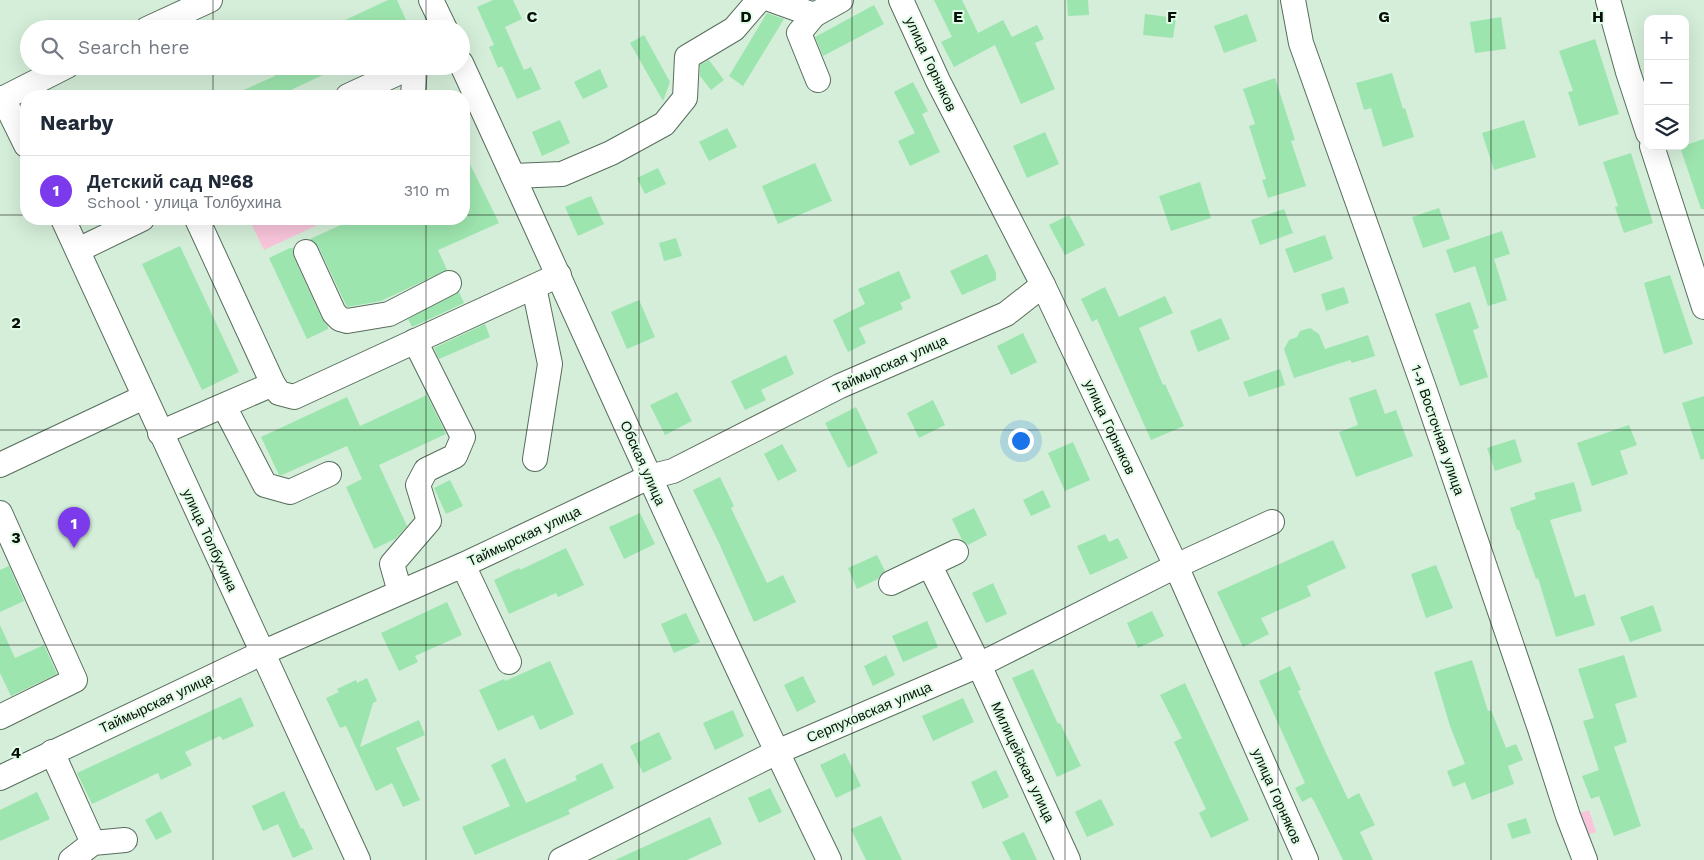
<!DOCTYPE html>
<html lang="en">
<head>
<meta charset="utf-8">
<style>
  :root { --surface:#fff; --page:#f2f2f3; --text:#1f2937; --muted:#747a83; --line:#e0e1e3; --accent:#7c3aed }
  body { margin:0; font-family:"Work Sans",sans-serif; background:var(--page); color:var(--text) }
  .controls { position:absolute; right:15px; top:15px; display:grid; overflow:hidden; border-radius:10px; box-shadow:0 5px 20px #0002 }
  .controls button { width:45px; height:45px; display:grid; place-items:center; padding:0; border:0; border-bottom:1px solid var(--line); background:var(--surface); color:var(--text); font:25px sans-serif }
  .you { position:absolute; left:1020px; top:440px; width:18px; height:18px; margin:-12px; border:4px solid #fff; border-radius:50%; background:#1a73e8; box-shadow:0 0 0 8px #1a73e833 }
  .badge { display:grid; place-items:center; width:32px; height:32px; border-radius:50%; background:var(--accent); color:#fff; font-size:16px; font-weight:700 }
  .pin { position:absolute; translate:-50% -41px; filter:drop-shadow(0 1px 2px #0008) }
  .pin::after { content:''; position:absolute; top:26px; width:18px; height:15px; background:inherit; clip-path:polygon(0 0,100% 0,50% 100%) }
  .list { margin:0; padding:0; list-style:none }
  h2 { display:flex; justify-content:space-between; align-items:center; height:65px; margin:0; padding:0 20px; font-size:21px }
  h2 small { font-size:16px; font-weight:400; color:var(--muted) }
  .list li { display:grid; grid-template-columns:32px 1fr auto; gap:15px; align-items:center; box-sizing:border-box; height:70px; padding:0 20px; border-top:1px solid var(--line) }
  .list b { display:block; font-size:19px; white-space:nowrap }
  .list p { margin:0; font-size:16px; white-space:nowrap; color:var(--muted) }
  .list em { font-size:16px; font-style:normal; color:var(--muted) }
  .icon { flex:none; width:28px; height:28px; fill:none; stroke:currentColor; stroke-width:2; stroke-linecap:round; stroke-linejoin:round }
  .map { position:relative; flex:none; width:1704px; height:860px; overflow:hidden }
  .search { position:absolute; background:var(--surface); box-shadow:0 5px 20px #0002; left:20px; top:20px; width:450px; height:55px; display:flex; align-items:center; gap:12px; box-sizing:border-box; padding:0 18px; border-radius:28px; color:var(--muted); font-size:19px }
  .panel { position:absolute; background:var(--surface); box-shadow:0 5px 20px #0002; left:20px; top:90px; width:450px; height:135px; border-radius:20px }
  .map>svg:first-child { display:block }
</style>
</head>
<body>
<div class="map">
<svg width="1704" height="860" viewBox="0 0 1704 860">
  <rect width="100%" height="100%" fill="#d4eed9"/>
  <!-- green -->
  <g fill="#f9c5db">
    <path d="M 249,219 L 330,219 L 264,250 Z"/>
    <path d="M 1589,810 L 1596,832 L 1587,835 L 1580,813 Z"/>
  </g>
  <!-- building -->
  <g fill="#9de5ae">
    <path d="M 388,0 L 397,0 L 410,29 L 326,29 Z"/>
    <path d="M 493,0 L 513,0 L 522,19 L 505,27 L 524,70 L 531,67 L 541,89 L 517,99 L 502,66 L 498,68 L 489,47 L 494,45 L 477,7 Z"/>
    <path d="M 934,0 L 962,0 L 978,33 L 1003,20 L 1012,37 L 1037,25 L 1044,39 L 1035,43 L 1055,89 L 1021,104 L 995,45 L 954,67 L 941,42 L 952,37 Z"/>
    <path d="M 1067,0 L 1088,0 L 1089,15 L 1068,16 Z"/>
    <path d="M 874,5 L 884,24 L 823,56 L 815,37 Z"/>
    <path d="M 767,13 L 784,19 L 743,86 L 729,76 Z"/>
    <path d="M 1145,14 L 1176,18 L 1173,38 L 1143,35 Z"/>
    <path d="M 1247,14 L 1257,41 L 1224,53 L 1214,26 Z"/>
    <path d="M 1501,17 L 1506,49 L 1475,53 L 1470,22 Z"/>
    <path d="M 644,35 L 670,82 L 663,101 L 630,43 Z"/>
    <path d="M 1595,39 L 1619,114 L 1579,126 L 1568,92 L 1573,91 L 1559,51 Z"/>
    <path d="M 709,60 L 724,80 L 711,90 L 700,76 L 700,65 Z"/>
    <path d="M 270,66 L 342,66 L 278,96 L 230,96 L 275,76 Z"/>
    <path d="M 600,69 L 608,87 L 583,99 L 574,82 Z"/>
    <path d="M 1392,73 L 1403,109 L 1405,108 L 1414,137 L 1383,147 L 1371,108 L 1364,110 L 1356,83 Z"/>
    <path d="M 1275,78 L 1295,140 L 1291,141 L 1306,186 L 1268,198 L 1262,180 L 1266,179 L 1249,126 L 1255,124 L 1243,89 Z"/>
    <path d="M 913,82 L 928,111 L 922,114 L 940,152 L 910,166 L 898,141 L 915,133 L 894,92 Z"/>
    <path d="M 560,120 L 570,143 L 542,156 L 532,132 Z"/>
    <path d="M 1524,120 L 1536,157 L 1494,170 L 1482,133 Z"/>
    <path d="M 727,128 L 737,147 L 709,161 L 699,142 Z"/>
    <path d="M 1045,132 L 1059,164 L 1027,178 L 1013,146 Z"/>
    <path d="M 1704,139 L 1704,209 L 1701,209 L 1680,147 Z"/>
    <path d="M 464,152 L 499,223 L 438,250 L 447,270 L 381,301 L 347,307 L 318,246 L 310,239 L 354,219 L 464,219 Z"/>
    <path d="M 1631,153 L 1653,223 L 1624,233 L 1615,207 L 1618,206 L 1603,162 Z"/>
    <path d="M 815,163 L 832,201 L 778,224 L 762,186 Z"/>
    <path d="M 658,168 L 666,184 L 645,194 L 637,178 Z"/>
    <path d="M 1200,182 L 1211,218 L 1171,231 L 1159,196 Z"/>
    <path d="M 591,196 L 604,224 L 578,236 L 565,207 Z"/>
    <path d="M 1439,208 L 1450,239 L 1423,248 L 1412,217 Z"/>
    <path d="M 1284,209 L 1293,233 L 1260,245 L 1251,220 Z"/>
    <path d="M 1069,215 L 1085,245 L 1065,255 L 1049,225 Z"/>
    <path d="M 1502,231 L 1510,254 L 1494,259 L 1507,300 L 1488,306 L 1475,266 L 1454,273 L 1446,250 Z"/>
    <path d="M 1325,235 L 1333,259 L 1294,273 L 1285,249 Z"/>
    <path d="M 676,238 L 682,256 L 664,261 L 659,243 Z"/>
    <path d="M 180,246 L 239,372 L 202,390 L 142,264 Z"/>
    <path d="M 290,248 L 293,248 L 294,258 L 322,319 L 328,326 L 328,329 L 307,339 L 269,258 Z"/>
    <path d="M 987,254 L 996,273 L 996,280 L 962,295 L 950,271 Z"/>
    <path d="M 899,271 L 911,298 L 900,303 L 903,309 L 859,328 L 866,343 L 848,352 L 833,320 L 865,304 L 858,289 Z"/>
    <path d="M 1670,275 L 1693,344 L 1664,354 L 1644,283 Z"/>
    <path d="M 1105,287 L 1119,317 L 1165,296 L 1173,313 L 1139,328 L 1163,385 L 1165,384 L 1184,426 L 1151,440 L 1097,319 L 1092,322 L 1081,299 Z"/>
    <path d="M 1344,287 L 1349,303 L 1326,311 L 1321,294 Z"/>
    <path d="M 459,292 L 464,303 L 412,327 L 408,319 Z"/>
    <path d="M 639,300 L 655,337 L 627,349 L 611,312 Z"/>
    <path d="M 1470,302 L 1479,328 L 1473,330 L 1488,377 L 1460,386 L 1435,314 Z"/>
    <path d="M 1221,318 L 1230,339 L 1198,352 L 1190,331 Z"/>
    <path d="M 485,324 L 490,337 L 439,359 L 434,348 Z"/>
    <path d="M 1310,328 L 1319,334 L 1325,349 L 1368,335 L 1375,356 L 1352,363 L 1350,360 L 1294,378 L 1284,349 L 1289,340 L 1297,337 L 1300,331 Z"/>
    <path d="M 1023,333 L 1037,362 L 1011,375 L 997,346 Z"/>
    <path d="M 786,355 L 794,374 L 761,390 L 766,400 L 745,410 L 731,381 Z"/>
    <path d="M 1280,369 L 1285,385 L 1249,397 L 1243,382 Z"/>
    <path d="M 1376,389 L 1385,414 L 1396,410 L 1413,456 L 1356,477 L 1339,432 L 1358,425 L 1349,398 Z"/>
    <path d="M 677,392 L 692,421 L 665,435 L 650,405 Z"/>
    <path d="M 427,395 L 446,434 L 379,465 L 407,526 L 395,539 L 374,549 L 346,487 L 362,479 L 347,446 L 282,475 L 279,475 L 261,437 L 347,397 L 360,426 Z"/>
    <path d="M 1704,396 L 1704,459 L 1701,460 L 1682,403 Z"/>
    <path d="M 933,400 L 945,425 L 919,438 L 907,413 Z"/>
    <path d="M 856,407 L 878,453 L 848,468 L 825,423 Z"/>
    <path d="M 1629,425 L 1637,445 L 1620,451 L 1628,474 L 1592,486 L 1577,443 Z"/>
    <path d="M 1515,439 L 1522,462 L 1495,471 L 1487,448 Z"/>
    <path d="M 1073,442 L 1090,480 L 1065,491 L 1048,453 Z"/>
    <path d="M 782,444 L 797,471 L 778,481 L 764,454 Z"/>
    <path d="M 720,477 L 734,506 L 731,508 L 767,583 L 783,575 L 796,602 L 754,622 L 719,543 L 693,490 Z"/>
    <path d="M 450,480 L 463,506 L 446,514 L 434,488 Z"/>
    <path d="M 1574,482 L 1582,511 L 1550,520 L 1575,597 L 1585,594 L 1595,625 L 1556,637 L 1538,578 L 1536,579 L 1519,530 L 1517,530 L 1510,508 L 1536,499 L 1534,493 Z"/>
    <path d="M 1043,490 L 1051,507 L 1031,516 L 1023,500 Z"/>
    <path d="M 974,508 L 987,535 L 968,545 L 962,540 L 952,519 Z"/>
    <path d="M 640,513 L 655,544 L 624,559 L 609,527 Z"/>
    <path d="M 1105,534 L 1109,542 L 1118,538 L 1128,558 L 1090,575 L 1077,546 Z"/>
    <path d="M 1333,540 L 1346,568 L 1307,586 L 1311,596 L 1261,618 L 1269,634 L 1243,647 L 1217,592 Z"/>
    <path d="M 566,548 L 584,585 L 558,597 L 556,593 L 509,614 L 494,580 L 519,568 L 520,570 Z"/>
    <path d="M 877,555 L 885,571 L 880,575 L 878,579 L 857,589 L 848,568 Z"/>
    <path d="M 1436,565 L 1453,608 L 1426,618 L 1411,574 Z"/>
    <path d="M 9,566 L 24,601 L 0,612 L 0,570 Z"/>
    <path d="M 993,583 L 1007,614 L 986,623 L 972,593 Z"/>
    <path d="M 447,602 L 462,635 L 415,656 L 418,662 L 399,671 L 381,633 Z"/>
    <path d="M 1653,605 L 1662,631 L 1630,642 L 1620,617 Z"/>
    <path d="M 1152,611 L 1164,636 L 1138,648 L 1127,623 Z"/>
    <path d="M 686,613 L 700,642 L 674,653 L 661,624 Z"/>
    <path d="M 927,621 L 938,647 L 903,662 L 892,636 Z"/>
    <path d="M 0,625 L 15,658 L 44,645 L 57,674 L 11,696 L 0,673 Z"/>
    <path d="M 886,655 L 895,675 L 873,686 L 864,666 Z"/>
    <path d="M 1624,655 L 1637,697 L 1615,704 L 1627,742 L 1614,747 L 1641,826 L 1614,836 L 1599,796 L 1591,799 L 1582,776 L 1599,770 L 1583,721 L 1594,718 L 1578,669 Z"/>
    <path d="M 1472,660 L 1488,711 L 1491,710 L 1506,748 L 1516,744 L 1523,760 L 1508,766 L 1514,784 L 1472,800 L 1465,782 L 1453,787 L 1447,771 L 1465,764 L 1450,726 L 1434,672 Z"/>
    <path d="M 550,661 L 574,714 L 540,730 L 533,715 L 498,731 L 479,690 L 504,679 L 505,681 Z"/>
    <path d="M 1290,666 L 1301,690 L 1298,691 L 1326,753 L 1348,799 L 1359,793 L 1375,825 L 1360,832 L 1373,860 L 1343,860 L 1314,801 L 1311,797 L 1302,802 L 1295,788 L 1305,783 L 1259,681 Z"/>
    <path d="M 1033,669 L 1058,724 L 1060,723 L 1081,766 L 1057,777 L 1012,678 Z"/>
    <path d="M 803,676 L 816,702 L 797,712 L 784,685 Z"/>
    <path d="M 367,678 L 377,701 L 373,703 L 360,747 L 419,720 L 425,735 L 396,748 L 420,800 L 403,807 L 392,783 L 376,791 L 346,726 L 340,728 L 326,698 L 339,692 L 337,689 L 356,680 L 357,683 Z"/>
    <path d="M 1185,683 L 1249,820 L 1211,838 L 1199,813 L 1206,809 L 1174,742 L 1182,738 L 1160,695 Z"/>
    <path d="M 241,697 L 254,726 L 223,740 L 220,736 L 185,752 L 192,765 L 161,780 L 158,773 L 92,804 L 77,773 Z"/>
    <path d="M 963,698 L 974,722 L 933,741 L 922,716 Z"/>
    <path d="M 733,710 L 744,736 L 715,750 L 703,723 Z"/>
    <path d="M 659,732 L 672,759 L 643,773 L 630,746 Z"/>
    <path d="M 845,753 L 861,786 L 836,798 L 820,765 Z"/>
    <path d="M 505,758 L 526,803 L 577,780 L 575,776 L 602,763 L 614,788 L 568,810 L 570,814 L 475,855 L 462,827 L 510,806 L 491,765 Z"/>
    <path d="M 996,770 L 1009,797 L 983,809 L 971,782 Z"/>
    <path d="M 770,788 L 782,812 L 759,823 L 748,798 Z"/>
    <path d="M 284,791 L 301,829 L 303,828 L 313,849 L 293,858 L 278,824 L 263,831 L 252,806 Z"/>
    <path d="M 37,792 L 50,819 L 0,841 L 0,810 Z"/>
    <path d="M 1101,799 L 1114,825 L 1087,837 L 1075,812 Z"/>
    <path d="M 161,811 L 172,832 L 156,840 L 145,820 Z"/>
    <path d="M 881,816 L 902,860 L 866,860 L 851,829 Z"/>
    <path d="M 710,817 L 722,844 L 687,860 L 615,860 Z"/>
    <path d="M 1526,818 L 1531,833 L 1512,839 L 1507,824 Z"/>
    <path d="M 1024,832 L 1037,860 L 1011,860 L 1002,842 Z"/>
  </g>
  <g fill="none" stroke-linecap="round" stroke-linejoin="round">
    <defs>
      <g id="minor">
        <path d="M 431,0 L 445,29"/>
        <path d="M 772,0 L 814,15 L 841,0"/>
        <path d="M 901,0 L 938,81 L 1043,285 L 1176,566 L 1306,860"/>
        <path d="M 1293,0 L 1301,43 L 1424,388 L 1540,729 L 1568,816 L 1585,860"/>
        <path d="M 1608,0 L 1628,72 L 1648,133"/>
        <path d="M 814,15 L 799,33 L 818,80"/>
        <path d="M 147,29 L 210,0"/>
        <path d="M 461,63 C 584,329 701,597 829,860"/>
        <path d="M 348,96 L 413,66"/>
        <path d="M 413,96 L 415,66"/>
        <path d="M 3,98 L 26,145"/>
        <path d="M 0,100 L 67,66"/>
        <path d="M 1652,146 L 1704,307"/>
        <path d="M 513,176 L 562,174 L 611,153 L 664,124 L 685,98 L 687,57 L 734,29 L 759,0"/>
        <path d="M 63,219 L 358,860"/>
        <path d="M 197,219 L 273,384 L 279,393 L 294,397 L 559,275"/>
        <path d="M 78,250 L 142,219"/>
        <path d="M 306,252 L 334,313 L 340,319 L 347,321 L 389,314 L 449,283"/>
        <path d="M 534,287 L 550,364 L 535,459"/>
        <path d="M 224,406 L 265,485 L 290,492 L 329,474"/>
        <path d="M 160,433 L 273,384"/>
        <path d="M 0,465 L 144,397"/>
        <path d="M 0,513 L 75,680 L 0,717"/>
        <path d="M 463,565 L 509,662"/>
        <path d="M 930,566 L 979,665 L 1068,860"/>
        <path d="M 891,583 L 956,552"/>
        <path d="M 400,592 L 392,564 L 429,521 L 418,485 L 426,470 L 455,456 L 463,437 L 415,341"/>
        <path d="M 52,752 L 93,843"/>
        <path d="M 0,778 L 262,653 L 463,565 L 649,477 L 673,471 L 840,386 L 1006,314 L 1043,285"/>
        <path d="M 71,860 L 93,843 L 125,840"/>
        <path d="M 561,860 L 777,752 L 979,665 L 1176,566 L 1272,522"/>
      </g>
    </defs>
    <!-- minor casing -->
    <use href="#minor" stroke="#576e5c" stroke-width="26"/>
    <!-- minor -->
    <use href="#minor" stroke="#fff" stroke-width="24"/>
  </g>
  <!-- grid -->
  <path fill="none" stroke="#070f08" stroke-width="1" stroke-opacity="0.55" d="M 213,0 L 213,29M 426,0 L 426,29M 639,0 L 639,860M 852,0 L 852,860M 1065,0 L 1065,860M 1278,0 L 1278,860M 1491,0 L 1491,860M 213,66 L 213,96M 426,66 L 426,96M 0,215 L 26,215M 464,215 L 1704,215M 213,219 L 213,860M 426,219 L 426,860M 0,430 L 1704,430M 0,645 L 1704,645"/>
  <g text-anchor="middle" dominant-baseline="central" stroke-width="4" stroke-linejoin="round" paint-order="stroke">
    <!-- street labels -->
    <g font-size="14" fill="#070f08" stroke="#e1fce6">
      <text transform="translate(931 64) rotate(65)">улица Горняков</text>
      <text transform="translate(890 364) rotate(-24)">Таймырская улица</text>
      <text transform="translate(1110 427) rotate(65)">улица Горняков</text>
      <text transform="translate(1438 430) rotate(71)">1-я Восточная улица</text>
      <text transform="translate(643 463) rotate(66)">Обская улица</text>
      <text transform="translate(524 536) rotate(-25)">Таймырская улица</text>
      <text transform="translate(210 540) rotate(65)">улица Толбухина</text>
      <text transform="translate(156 703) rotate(-25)">Таймырская улица</text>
      <text transform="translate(869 712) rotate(-23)">Серпуховская улица</text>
      <text transform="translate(1023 762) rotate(65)">Милицейская улица</text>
      <text transform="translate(1277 796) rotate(66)">улица Горняков</text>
    </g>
  </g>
  <g font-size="16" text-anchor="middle" font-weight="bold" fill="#070f08" stroke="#e1fce6" stroke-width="4" stroke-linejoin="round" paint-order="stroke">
    <text x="532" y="22">C</text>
    <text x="746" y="22">D</text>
    <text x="958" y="22">E</text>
    <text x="1172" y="22">F</text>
    <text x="1384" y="22">G</text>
    <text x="1598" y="22">H</text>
    <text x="16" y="328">2</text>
    <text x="16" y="543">3</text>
    <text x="16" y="758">4</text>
  </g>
</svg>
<div class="controls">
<button>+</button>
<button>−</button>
<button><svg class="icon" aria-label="layers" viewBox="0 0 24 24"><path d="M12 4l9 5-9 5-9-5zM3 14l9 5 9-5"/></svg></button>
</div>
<div class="you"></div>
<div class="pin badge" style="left:74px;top:548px">1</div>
<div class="search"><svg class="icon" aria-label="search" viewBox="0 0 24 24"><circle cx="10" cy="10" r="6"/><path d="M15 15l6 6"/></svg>Search here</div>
<section class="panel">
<h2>Nearby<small></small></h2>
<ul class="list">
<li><span class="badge">1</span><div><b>Детский сад №68</b><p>School · улица Толбухина</p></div><em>310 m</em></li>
</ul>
</section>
</div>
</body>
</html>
